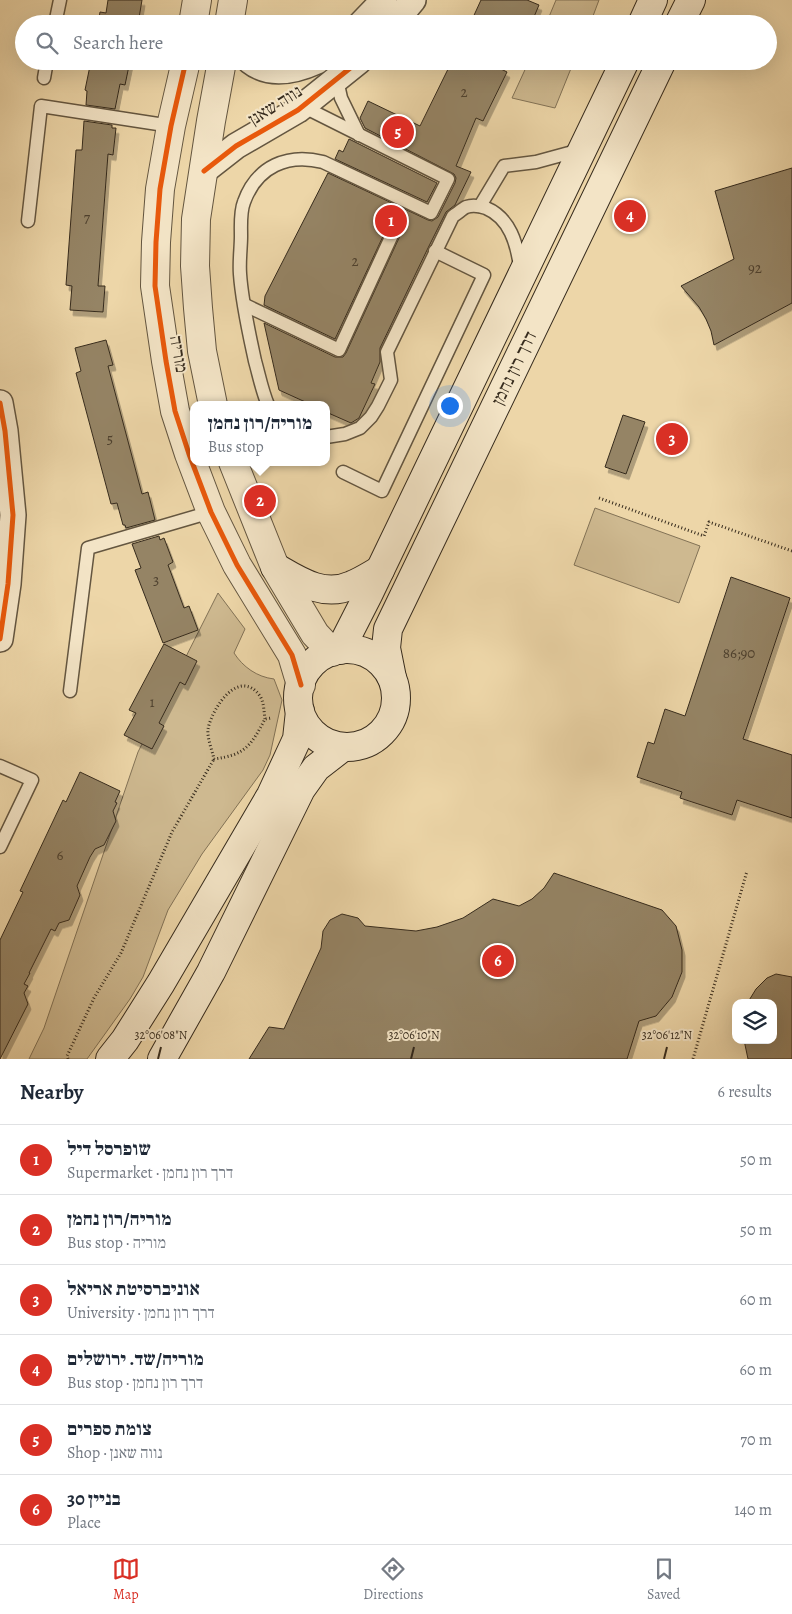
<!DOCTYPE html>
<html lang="en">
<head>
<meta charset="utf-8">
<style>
  :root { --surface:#fff; --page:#f6f6f7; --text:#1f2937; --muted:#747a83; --line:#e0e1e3; --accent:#d93025 }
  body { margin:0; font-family:Alegreya,"Frank Ruhl Libre",serif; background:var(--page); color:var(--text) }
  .controls { position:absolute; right:15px; bottom:15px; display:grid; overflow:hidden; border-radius:10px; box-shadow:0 5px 20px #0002 }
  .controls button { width:45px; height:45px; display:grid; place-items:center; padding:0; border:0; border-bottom:1px solid var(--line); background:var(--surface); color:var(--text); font:25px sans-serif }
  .you { position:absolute; left:449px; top:405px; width:18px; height:18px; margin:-12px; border:4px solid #fff; border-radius:50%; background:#1a73e8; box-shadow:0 0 0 8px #1a73e833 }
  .badge { display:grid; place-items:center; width:32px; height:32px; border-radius:50%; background:var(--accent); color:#fff; font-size:16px; font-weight:700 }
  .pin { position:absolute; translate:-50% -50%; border:2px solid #fff; box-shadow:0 1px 5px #0006 }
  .popup { position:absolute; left:190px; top:401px; width:140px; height:65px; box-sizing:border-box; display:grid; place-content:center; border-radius:10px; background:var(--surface); filter:drop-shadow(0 1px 4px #0005); font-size:16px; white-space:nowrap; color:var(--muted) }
  .popup b { font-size:19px; color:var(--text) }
  .popup::after { content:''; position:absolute; left:50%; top:100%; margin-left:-10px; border:10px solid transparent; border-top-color:var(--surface) }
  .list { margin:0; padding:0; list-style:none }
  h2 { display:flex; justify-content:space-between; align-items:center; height:65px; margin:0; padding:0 20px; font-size:21px }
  h2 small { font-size:16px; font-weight:400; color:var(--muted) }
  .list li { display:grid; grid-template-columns:32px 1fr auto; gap:15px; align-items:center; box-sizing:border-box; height:70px; padding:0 20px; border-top:1px solid var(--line) }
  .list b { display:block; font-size:19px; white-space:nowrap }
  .list p { margin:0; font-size:16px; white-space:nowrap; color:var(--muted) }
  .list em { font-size:16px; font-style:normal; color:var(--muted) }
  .icon { flex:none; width:28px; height:28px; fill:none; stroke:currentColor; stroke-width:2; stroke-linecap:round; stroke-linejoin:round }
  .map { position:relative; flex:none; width:792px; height:1059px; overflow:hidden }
  .search { position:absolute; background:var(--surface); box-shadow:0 5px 20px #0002; left:15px; right:15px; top:15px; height:55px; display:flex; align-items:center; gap:12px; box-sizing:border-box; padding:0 18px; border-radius:28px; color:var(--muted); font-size:19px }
  .sheet { height:485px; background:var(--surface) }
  nav { display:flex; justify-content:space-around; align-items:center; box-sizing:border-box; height:70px; border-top:1px solid var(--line); background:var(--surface); font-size:14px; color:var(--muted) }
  nav a { display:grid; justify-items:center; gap:2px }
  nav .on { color:var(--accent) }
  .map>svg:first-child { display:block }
</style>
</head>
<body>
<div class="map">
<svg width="792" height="1059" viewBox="0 0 792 1059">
  <defs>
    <filter id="shadow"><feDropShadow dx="3" dy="5.5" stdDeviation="0" flood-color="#0004"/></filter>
  </defs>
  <rect width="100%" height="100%" fill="#edd6a8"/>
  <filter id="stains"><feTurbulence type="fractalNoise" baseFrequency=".004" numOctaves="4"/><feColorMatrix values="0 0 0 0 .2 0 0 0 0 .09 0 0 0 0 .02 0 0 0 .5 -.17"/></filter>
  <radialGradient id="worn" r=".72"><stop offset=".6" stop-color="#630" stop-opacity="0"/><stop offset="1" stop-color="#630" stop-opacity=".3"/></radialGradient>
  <!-- green -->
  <g fill="#ceb990" stroke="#827256">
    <path d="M 556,0 L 599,0 L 590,24 L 546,24 Z"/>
    <path d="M 529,61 L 574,61 L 555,108 L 512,98 Z"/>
    <path d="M 595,508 L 700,546 L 679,603 L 574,565 Z"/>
    <path d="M 218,593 L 245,629 L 234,653 C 243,667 257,677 274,679 L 282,700 L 270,755 L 263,770 L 202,854 L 168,910 L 143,977 L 130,999 L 87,1059 L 29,1059 L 44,1028 L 138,752 Z"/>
  </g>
  <!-- building -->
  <g fill="#958465" stroke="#362b1d" filter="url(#shadow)">
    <path d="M 108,0 L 142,0 L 138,24 L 98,24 L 100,12 L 106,13 Z"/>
    <path d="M 481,0 L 527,0 L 539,5 L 531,24 L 470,24 Z"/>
    <path d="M 91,61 L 130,61 L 125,85 L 120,84 L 115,109 L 86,105 L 87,91 L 85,90 Z"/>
    <path d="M 452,61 L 485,61 L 507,72 L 483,121 L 476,118 L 456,166 L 471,172 L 455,205 L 446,212 L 428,248 L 380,348 L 380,362 L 371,383 L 375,384 L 359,418 L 351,423 L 326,412 L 326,405 L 312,405 L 279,390 L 264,323 L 335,357 L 343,357 L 346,353 L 399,238 L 399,231 L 392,227 L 388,228 L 385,232 L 335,339 L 264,305 L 265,296 L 328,173 L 428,220 L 432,221 L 438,217 L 455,183 L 456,178 L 454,174 L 365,128 L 360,118 L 368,101 L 420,126 Z"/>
    <path d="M 84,121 L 112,125 L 112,128 L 116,128 L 113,155 L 108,154 L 98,286 L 105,286 L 103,312 L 70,310 L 72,286 L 66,285 L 76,150 L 82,150 Z"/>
    <path d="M 349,139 L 437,183 L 427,202 L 335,159 L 339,150 L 343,152 Z"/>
    <path d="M 792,168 L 792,303 L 714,345 L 711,331 L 706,319 L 699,307 L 681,286 L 734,259 L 715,191 Z"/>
    <path d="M 106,340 L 113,365 L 108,366 L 142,494 L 148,492 L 155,520 L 126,528 L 125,525 L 123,525 L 117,503 L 111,504 L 76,373 L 81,371 L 75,348 Z"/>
    <path d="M 623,415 L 645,422 L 626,474 L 605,467 Z"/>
    <path d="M 159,536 L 160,540 L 164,538 L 173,562 L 168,565 L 184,608 L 189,606 L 198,630 L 163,643 L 135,570 L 141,568 L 132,544 Z"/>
    <path d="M 731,577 L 790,598 L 743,739 L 792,755 L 792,818 L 737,800 L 732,815 L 680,798 L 682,792 L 637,777 L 648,742 L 654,744 L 665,709 L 685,716 Z"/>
    <path d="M 164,644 L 197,661 L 185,685 L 180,682 L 159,723 L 164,726 L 152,749 L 124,735 L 136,713 L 129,710 Z"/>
    <path d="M 80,772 L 120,791 L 115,802 L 117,803 L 113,811 L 116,821 L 104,845 L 95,849 L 90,857 L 77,886 L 80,895 L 69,920 L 59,923 L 55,931 L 51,929 L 29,973 L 30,973 L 24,984 L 28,986 L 24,993 L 28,1004 L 0,1059 L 0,940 L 23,892 L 20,891 L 63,800 L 66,802 Z"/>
    <path d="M 554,873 L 662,910 L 676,926 L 682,950 L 682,972 L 672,997 L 656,1016 L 639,1021 L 627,1059 L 249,1059 L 269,1027 L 284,1029 L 321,948 L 323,931 L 330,920 L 342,914 L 358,918 L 365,926 L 416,931 L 437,927 L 463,918 L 493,899 L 519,906 L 532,899 L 544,888 Z"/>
    <path d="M 776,974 L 792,977 L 792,1059 L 748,1059 L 744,1040 L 773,1040 L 773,1003 L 748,1002 L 756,989 L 767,978 Z"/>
  </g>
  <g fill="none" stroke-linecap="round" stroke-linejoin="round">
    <defs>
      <g id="service">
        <path d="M 55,24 L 60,0"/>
        <path d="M 44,78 L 47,61"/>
        <path d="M 337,80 L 341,98 L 359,135"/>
        <path d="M 480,206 L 504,166 L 536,162 L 580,150"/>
        <path d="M 28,221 L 41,106 L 171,126"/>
        <path d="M 245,305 L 339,350 L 392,235"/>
        <path d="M 268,405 C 262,391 259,375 255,361 C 249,333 242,303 240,274 C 239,261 241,248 241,236 C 241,225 240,212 244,202 C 257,166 288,153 323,162 L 431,213 L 448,179 L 302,106"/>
        <path d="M 326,437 L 345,434 L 360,428 L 371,417 L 378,406 L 391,380 L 387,352 L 453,216 C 457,214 462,209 466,207 C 472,205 480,206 486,208 C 510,218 517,244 520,267"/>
        <path d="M 343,472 L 382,491 L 484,275 L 435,251"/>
        <path d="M 70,691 L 88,548 L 211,512"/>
        <path d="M 0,766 L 32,780 L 0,847"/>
      </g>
      <g id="minor">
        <path d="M 361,24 L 384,0"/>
        <path d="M 393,24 L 413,0"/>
        <path d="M 250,61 C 270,77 295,71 317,61"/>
        <path d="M 204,171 L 236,146 L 298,110 L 359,61"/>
        <path d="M 0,403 L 5,431 L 13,515 L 8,584 L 0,639"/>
      </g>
      <g id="tertiary">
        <path d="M 193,24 L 197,0"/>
        <path d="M 229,24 L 233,0"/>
        <path d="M 186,61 L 171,126 L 160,189 L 156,242 L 155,286 L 166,361 L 175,411 L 189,454 L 211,512 L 237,565 L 292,655 L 301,685"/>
        <path d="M 213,405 L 202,351 L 198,308 L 195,266 L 196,219 L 211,121 L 222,61"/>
        <path d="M 233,462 L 275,567 L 315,634 L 332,652"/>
      </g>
      <g id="secondary">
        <path d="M 642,24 L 653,0"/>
        <path d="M 679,24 L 691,0"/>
        <path d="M 275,567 C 299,581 324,598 352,585 C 362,581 371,575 380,570"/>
        <circle cx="347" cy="698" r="49"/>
        <path d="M 340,650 L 368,595 L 625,61"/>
        <path d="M 392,678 L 386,648 L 388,629 L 662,61"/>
        <path d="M 110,1059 L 125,1040 L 161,983 L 271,795 L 297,739 L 300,711"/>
        <path d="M 162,1059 L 211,972 L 301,789 L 316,768 L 343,747"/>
      </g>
    </defs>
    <!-- service casing -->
    <use href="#service" stroke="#645640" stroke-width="15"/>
    <!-- minor casing -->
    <use href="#minor" stroke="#645640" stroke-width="28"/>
    <!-- tertiary casing -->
    <use href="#tertiary" stroke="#645640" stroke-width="30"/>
    <!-- secondary casing -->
    <use href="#secondary" stroke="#362b1d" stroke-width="30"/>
    <!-- path -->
    <g stroke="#362b1d" stroke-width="3" stroke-dasharray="1 2.5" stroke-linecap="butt">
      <path d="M 599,498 L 704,536 L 709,522 L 792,551"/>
      <path d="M 265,719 C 264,713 264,702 260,696 C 239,667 212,708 208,729 C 207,738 212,750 214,759 C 245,755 251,746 265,719 L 271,718"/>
      <path d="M 68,1059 L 67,1056 L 94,998 L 121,953 L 172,832 L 214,759"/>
      <path d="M 693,1059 L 747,871"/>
    </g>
    <!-- service -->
    <use href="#service" stroke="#f3e4c6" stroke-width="12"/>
    <!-- minor -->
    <use href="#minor" stroke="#f3e4c6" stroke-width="25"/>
    <!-- tertiary -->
    <use href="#tertiary" stroke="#f3e4c6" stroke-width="28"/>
    <!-- secondary -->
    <use href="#secondary" stroke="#f3e4c6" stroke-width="28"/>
    <defs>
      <g id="cycleway">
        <path d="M 186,61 L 171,126 L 160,189 L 156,242 L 155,286 L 166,361 L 175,411 L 189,454 L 211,512 L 237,565 L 292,655 L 301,685"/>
        <path d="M 204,171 L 236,146 L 298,110 L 359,61"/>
        <path d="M 0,403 L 5,431 L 13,515 L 8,584 L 0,639"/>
      </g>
    </defs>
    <!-- cycleway casing -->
    <use href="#cycleway" stroke="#f3e4c6" stroke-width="8"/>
    <!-- cycleway -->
    <use href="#cycleway" stroke="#e8590c" stroke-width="5"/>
  </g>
  <!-- ticks -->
  <path fill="none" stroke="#362b1d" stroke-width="2" d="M 158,1059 L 161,1047M 411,1059 L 414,1047M 664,1059 L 667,1047"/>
  <g text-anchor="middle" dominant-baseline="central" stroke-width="4" stroke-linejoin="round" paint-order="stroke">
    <!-- number labels -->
    <g font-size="15" fill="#4e412f">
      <text x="464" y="92">2</text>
      <text x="87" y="218">7</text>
      <text x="355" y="261">2</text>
      <text x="755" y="268">92</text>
      <text x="110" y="439">5</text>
      <text x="156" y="580">3</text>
      <text x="739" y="653">86;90</text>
      <text x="152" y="702">1</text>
      <text x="60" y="855">6</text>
    </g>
    <!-- street labels -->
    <g font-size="18" fill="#362b1d" stroke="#f3e4c6">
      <text transform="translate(275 105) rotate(-32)">נווה שאנן</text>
      <text transform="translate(179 354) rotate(80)">מוריה</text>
      <text transform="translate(514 368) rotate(-64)">דרך רון נחמן</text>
    </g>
  </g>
  <g font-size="12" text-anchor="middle" fill="#362b1d" stroke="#f3e4c6" stroke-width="4" stroke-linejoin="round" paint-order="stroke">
    <text x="161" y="1039">32°06'08"N</text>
    <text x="414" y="1039">32°06'10"N</text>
    <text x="667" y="1039">32°06'12"N</text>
  </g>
  <rect width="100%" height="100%" filter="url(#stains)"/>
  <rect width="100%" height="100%" fill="url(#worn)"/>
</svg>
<div class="controls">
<button><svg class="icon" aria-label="layers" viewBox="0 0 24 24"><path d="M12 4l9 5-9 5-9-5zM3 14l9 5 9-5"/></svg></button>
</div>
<div class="you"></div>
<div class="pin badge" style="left:391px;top:221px">1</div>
<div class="pin badge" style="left:260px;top:501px">2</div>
<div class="popup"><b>מוריה/רון נחמן</b>Bus stop</div>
<div class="pin badge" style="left:672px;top:439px">3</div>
<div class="pin badge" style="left:630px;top:216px">4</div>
<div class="pin badge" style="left:398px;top:132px">5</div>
<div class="pin badge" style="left:498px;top:961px">6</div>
<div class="search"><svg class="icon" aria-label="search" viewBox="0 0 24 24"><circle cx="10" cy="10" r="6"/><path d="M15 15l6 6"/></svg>Search here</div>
</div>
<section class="sheet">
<h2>Nearby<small>6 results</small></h2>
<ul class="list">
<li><span class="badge">1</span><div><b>שופרסל דיל</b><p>Supermarket · דרך רון נחמן</p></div><em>50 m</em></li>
<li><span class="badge">2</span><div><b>מוריה/רון נחמן</b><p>Bus stop · מוריה</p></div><em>50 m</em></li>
<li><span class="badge">3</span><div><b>אוניברסיטת אריאל</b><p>University · דרך רון נחמן</p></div><em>60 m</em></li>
<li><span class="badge">4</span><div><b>מוריה/שד. ירושלים</b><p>Bus stop · דרך רון נחמן</p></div><em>60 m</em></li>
<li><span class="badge">5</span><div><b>צומת ספרים</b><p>Shop · נווה שאנן</p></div><em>70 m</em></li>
<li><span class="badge">6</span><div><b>בניין 30</b><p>Place</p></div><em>140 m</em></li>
</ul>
</section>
<nav>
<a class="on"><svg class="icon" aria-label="map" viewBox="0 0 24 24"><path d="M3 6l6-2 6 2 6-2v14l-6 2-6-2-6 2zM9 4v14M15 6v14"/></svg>Map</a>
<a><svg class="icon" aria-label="directions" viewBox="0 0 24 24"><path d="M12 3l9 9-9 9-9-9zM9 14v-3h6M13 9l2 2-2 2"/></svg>Directions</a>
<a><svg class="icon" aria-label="saved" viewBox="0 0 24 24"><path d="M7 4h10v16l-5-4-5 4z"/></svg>Saved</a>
</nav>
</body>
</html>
